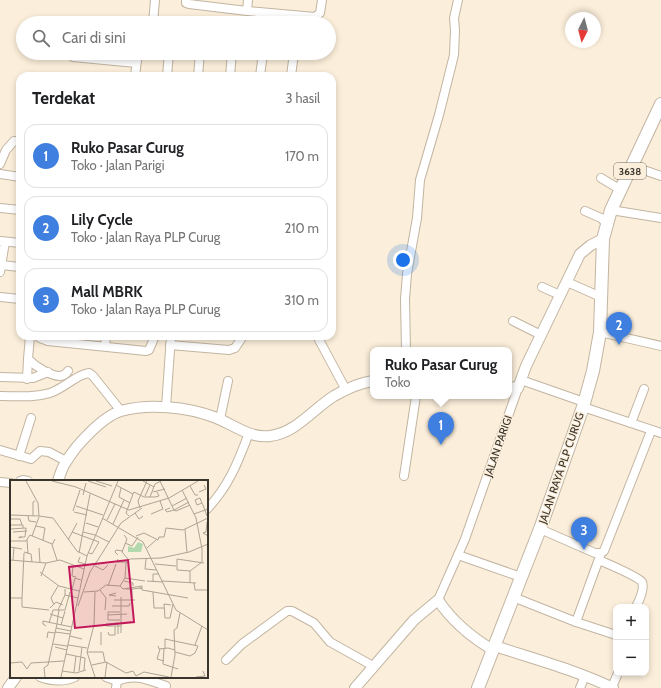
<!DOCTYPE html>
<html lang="id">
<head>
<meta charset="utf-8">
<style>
  :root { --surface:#fff; --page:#f6f6f6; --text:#202124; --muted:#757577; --line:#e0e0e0; --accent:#b45309 }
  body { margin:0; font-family:Cabin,sans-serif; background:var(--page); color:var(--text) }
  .controls { position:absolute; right:12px; bottom:12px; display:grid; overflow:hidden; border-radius:8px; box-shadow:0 2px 6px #0003 }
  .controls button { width:36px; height:36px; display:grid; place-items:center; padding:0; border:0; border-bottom:1px solid var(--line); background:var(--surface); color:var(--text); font:20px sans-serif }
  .compass { position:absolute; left:565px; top:12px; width:36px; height:36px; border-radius:50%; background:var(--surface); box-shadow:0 2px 6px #0003; rotate:186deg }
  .you { position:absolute; left:403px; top:260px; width:14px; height:14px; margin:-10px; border:3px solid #fff; border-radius:50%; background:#1a73e8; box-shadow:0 0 0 6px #1a73e833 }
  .badge { display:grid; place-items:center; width:26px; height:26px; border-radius:50%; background:var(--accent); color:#fff; font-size:13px; font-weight:700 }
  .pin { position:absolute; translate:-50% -33px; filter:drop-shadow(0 1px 2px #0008) }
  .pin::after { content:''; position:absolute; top:21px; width:14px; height:12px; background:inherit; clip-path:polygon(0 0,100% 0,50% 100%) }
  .popup { position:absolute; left:370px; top:347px; width:142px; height:52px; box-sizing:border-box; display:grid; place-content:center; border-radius:8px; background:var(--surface); filter:drop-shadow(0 1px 3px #0005); font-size:13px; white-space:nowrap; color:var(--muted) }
  .popup b { font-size:15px; color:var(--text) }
  .popup::after { content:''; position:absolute; left:50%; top:100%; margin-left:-8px; border:8px solid transparent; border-top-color:var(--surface) }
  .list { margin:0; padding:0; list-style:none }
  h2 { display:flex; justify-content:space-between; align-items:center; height:52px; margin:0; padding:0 16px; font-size:17px }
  h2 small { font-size:13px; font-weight:400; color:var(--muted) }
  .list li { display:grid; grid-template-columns:26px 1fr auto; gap:12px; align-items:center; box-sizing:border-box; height:64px; margin:0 8px 8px; padding:0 8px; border:1px solid var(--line); border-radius:12px }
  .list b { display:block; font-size:15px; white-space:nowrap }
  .list p { margin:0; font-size:13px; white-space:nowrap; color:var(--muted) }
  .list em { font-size:13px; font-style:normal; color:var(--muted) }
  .icon { flex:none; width:22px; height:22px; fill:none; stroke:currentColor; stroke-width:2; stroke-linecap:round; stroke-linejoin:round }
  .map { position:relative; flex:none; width:661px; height:688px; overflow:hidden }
  .search { position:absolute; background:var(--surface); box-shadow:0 2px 6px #0003; left:16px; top:16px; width:320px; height:44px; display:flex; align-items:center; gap:10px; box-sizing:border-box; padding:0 14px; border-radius:22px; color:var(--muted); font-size:15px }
  .panel { position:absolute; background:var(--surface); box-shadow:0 2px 6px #0003; left:16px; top:72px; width:320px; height:268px; border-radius:12px }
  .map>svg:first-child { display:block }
</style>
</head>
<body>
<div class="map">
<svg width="661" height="688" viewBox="0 0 661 688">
  <rect width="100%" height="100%" fill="#fbeeda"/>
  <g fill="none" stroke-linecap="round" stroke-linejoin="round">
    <defs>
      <g id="minor">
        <path d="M 186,0 L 186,3 L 189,4 L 247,11 L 315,17 L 320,13 L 322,0"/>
        <path d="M 247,11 L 248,0"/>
        <path d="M 153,23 L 155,0"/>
        <path d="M 73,57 L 136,63"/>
        <path d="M 135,76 L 138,53"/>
        <path d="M 167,76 L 169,53"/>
        <path d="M 198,76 L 200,53"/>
        <path d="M 230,76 L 232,53"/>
        <path d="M 260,76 L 263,53"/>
        <path d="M 291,76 L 294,53"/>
        <path d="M 0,164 L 6,150 L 14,141 L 20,142"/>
        <path d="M 632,166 L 661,176"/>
        <path d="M 0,174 L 20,177"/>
        <path d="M 601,178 L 621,190"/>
        <path d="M 0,208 L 20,210"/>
        <path d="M 611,210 L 661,218"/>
        <path d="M 585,211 L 601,218 L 607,224"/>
        <path d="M 1,241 L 20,243"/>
        <path d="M 1,265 L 20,267"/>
        <path d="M 0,272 L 5,242"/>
        <path d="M 567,282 L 601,297"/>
        <path d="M 542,287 L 560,295"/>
        <path d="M 0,297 L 20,299"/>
        <path d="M 513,321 L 541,335"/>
        <path d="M 600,332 L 661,346"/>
        <path d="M 30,336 L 28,359 C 35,366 50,376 60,376 C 64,376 66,374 68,371"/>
        <path d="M 39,336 L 40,338 L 48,341 L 146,351 L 149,350 L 155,336"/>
        <path d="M 317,336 L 346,390"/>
        <path d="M 170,345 L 229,350 L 235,348 L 243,336"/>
        <path d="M 105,346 L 106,336"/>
        <path d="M 406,350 L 405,299 L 407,274 L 417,218 L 420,180 L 439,115 L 454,55 L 455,30 L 454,18 L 458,0"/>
        <path d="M 0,377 L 33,378 L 48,372"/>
        <path d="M 27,379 L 28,359"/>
        <path d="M 521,380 L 584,402"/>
        <path d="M 0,396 C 17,396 34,398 50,393 C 63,389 77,374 89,373 L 93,376 L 121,411"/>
        <path d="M 166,407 L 171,336"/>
        <path d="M 583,407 L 661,433"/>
        <path d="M 220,419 L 228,381"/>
        <path d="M 631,423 L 644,389"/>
        <path d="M 0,450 L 31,459 L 40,451 L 49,452 L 66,461"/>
        <path d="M 19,456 L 31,418"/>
        <path d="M 404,476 L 416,396"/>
        <path d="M 20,481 L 23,480 L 28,481"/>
        <path d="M 0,482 L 11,483"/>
        <path d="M 207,509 C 229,486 238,462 249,433"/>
        <path d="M 540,529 L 595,553 L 601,553 L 604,551 L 651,431"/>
        <path d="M 458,555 L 521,577"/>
        <path d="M 599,560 C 606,563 639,577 642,582 C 645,589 639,601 636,607"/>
        <path d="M 513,597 L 576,622 L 616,635"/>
        <path d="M 438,600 L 465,539 L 518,388"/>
        <path d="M 576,622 L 600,556"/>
        <path d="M 226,660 L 242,644 L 287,611 L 292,611 L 314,623 L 330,642 L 373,666"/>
        <path d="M 40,677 C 51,681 64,682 75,677"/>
        <path d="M 106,677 L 117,681 L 116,688"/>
        <path d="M 117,681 C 136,673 148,680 166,686"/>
        <path d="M 612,687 L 618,673"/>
        <path d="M 580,688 L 585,676"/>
      </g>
      <g id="tertiary">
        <path d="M 509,387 L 518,388 L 526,366 L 580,254 L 591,245 L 603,239"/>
        <path d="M 58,481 C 60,475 62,467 66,462 C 76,445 103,416 121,411 C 149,403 187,407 214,417 C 231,423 250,439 270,436 C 296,433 313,409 334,396 C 346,389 359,383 373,381"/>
        <path d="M 495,646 C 534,659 576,670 613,688"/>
        <path d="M 8,688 L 16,677"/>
        <path d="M 355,688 L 414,620 L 438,600 C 452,621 471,637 493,650"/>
      </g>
      <path id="primary" d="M 478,688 L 540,529 L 583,407 L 593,371 L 600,332 L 603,239 L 611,210 L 661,104"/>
    </defs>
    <!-- minor casing -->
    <use href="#minor" stroke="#c2b5a2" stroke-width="10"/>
    <!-- tertiary casing -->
    <use href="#tertiary" stroke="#c2b5a2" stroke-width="12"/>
    <!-- primary casing -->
    <use href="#primary" stroke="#c2b5a2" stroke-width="14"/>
    <!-- minor -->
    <use href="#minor" stroke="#fff" stroke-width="8"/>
    <!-- tertiary -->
    <use href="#tertiary" stroke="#fff" stroke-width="10"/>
    <!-- primary -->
    <use href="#primary" stroke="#fff" stroke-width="12"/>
  </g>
  <g text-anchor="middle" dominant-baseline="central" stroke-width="3" stroke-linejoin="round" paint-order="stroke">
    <!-- shield labels -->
    <rect fill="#fbeeda" stroke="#736c60" stroke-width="1" x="614" y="163" width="32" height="16" rx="3"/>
    <g font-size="10" font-weight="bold" fill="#39342c">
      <text x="630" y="171">3638</text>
    </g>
    <!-- street labels -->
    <g font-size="11" fill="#39342c" stroke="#fbeeda">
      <text transform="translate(498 446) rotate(-71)">JALAN PARIGI</text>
      <text transform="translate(561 468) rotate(-71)">JALAN RAYA PLP CURUG</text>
    </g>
  </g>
  <!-- overview -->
  <g transform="translate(10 480)">
    <rect width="198" height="198" fill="#fbeeda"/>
    <path d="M 128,62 L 133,64 L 131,72 L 118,72 L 118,66 L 124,68 Z" fill="#b2d9ae"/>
    <path fill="none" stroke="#ada494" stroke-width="1" d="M 16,1 L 28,23 L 29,36 L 43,38 L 67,71 L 77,76M 42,1 L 66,7 L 119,30 L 159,18 L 188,1M 78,1 L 96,7M 86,1 L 102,6M 133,1 L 144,7M 150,1 L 162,26 L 177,18M 106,5 L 123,14 L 124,12 L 134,17 L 145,17 L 149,16 L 147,12M 180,6 L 185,15 L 188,15M 111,8 L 109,17 L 120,23M 172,10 L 186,38 L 192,69 L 192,82 L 180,91 L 180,103M 143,12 L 155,9M 189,12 L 196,9 L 194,5M 73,15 L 76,3M 135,16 L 140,5M 140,17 L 145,4 L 151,1M 192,23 L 187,25 L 185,20 L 190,18 L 191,21 L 193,25 L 197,36 L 198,37M 66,26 L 93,35M 162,26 L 164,30 L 179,22M 130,28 L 128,21 L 137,1M 160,28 L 155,30 L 157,32 L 164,30M 164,30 L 166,31 L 180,25M 63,31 L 70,10M 64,32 L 77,35M 125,33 L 129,39 L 133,36M 141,34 L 153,29 L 150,21M 184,34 L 198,29M 0,35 L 29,36M 18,36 L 19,41 L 26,42M 23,36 L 23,22 L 25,21M 119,36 L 116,33 L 123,14M 92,38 L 133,62 L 166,130 L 198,150M 0,39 L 10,39 L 12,45M 97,40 L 105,24M 197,42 L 196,52 L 193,53 L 198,56M 76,43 L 88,47M 103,44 L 114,20M 0,45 L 13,45 L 13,48M 26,46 L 35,48 L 33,60M 0,49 L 16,48 L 15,57 L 9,57 L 9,58 L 12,57M 175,49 L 177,73M 3,52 L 17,51M 62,52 L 89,62 L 82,74 L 79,73M 73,52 L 85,55 L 99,62M 114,55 L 117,59 L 112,72 L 118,79M 22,56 L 29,37M 126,56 L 134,53 L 148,60 L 149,57 L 154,57 L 156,48 L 173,50 L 198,38M 45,59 L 42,65 L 47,80M 17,60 L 18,74M 58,60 L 67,43M 0,61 L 16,61 L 20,55 L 42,64M 115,63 L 122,66 L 128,57M 0,67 L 12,69M 29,68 L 30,83M 137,68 L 146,60M 14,72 L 21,74 L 22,82M 69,73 L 80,14M 108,75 L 105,72 L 106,70 L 113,71M 70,77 L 68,82 L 76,84M 108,79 L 107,82 L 116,82M 136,79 L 135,89 L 147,90M 0,80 L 36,83 L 50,80 L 74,89M 3,80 L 4,67M 145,84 L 166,86M 63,86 L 62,96 L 66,97M 85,86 L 93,90 L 98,85M 180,91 L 167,90 L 167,79 L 194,83M 30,92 L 49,106 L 69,111M 31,96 L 36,83M 115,98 L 135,101M 114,101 L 123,103 L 123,106M 137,101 L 153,102M 152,101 L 186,103M 143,102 L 143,94 L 149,94M 184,103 L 185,110 L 198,110M 98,106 L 106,84M 110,106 L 113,109 L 132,106 L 132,110 L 178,118M 55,109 L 55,115 L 68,118M 116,109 L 122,109 L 122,120M 122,109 L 132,108 L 129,108M 62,110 L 65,98 L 71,100M 90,110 L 96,118 L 95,130M 74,112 L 88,111 L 96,105 L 110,106 L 115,98 L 116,83 L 120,79 L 151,78 L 179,72 L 198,64M 85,112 L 84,145 L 77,172 L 85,197M 143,112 L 144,128 L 154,128M 106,116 L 99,115 L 106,113M 0,118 L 12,118 L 14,73M 12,118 L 12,127 L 39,130M 104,120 L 125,120M 44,125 L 41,118 L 48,106M 161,125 L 154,124 L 155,138 L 160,138 L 163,124M 68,126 L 80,92 L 91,75 L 111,43 L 132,28M 102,126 L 119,126 L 120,123M 40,128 L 46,122 L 53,125M 48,130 L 55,115M 110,132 L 98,132 L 98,140 L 110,140M 40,134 L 53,138M 98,135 L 117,134M 48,136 L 49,130 L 55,130 L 60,112M 48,136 L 47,144 L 62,147M 39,143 L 43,130 L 49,130M 51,145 L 55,131M 46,148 L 61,151M 45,152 L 60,154M 98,152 L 99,155 L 105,155 L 105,146M 111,153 L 111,117M 108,154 L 108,143 L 96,144 L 96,146 L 111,146M 60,156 L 72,159M 37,158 L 38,152 L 45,153M 43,164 L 57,166M 58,165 L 77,168M 91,165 L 91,152M 185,165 L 192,146M 148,166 L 149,169 L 158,168 L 165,170M 45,167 L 57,170M 150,169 L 147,179 L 154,181M 154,169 L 153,184 L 168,189M 155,169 L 155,159 L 188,166 L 185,173 L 180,176 L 165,172M 77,172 L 93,172 L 95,182M 56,174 L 75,178 L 74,190M 0,183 L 12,182 L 17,189 L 21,183 L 54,181M 82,185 L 96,182 L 116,193 L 123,191 L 126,196 L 134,192 L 159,197M 52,191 L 66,193 L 76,190M 69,191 L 72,167M 64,192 L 66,176M 35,197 L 34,188 L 38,185 L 47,144 L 33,141 L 33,144 L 36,146M 51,197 L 77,76 L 108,1M 95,197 L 97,182M 161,197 L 165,175 L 164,150 L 167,148 L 170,133M 186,197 L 195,196 L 193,191"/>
    <path fill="#c2185b" fill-opacity="0.15" stroke="#c2185b" stroke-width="2" d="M 118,80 L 124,142 L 65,148 L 59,87 Z"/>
    <rect width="198" height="198" fill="none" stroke="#39342c" stroke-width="2"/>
  </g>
</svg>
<div class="controls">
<button>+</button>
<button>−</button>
</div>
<svg class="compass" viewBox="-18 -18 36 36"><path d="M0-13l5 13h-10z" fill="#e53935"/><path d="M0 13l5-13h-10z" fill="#757577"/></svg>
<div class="you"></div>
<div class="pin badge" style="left:441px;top:445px;background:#3f7fe0">1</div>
<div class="popup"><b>Ruko Pasar Curug</b>Toko</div>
<div class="pin badge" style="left:619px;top:345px;background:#3f7fe0">2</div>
<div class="pin badge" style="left:584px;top:550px;background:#3f7fe0">3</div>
<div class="search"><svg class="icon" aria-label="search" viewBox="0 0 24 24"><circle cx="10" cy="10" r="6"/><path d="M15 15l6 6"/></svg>Cari di sini</div>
<section class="panel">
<h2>Terdekat<small>3 hasil</small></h2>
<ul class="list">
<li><span class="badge" style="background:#3f7fe0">1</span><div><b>Ruko Pasar Curug</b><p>Toko · Jalan Parigi</p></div><em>170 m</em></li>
<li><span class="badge" style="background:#3f7fe0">2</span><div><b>Lily Cycle</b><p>Toko · Jalan Raya PLP Curug</p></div><em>210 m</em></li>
<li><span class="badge" style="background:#3f7fe0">3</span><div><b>Mall MBRK</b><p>Toko · Jalan Raya PLP Curug</p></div><em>310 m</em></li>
</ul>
</section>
</div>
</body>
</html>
